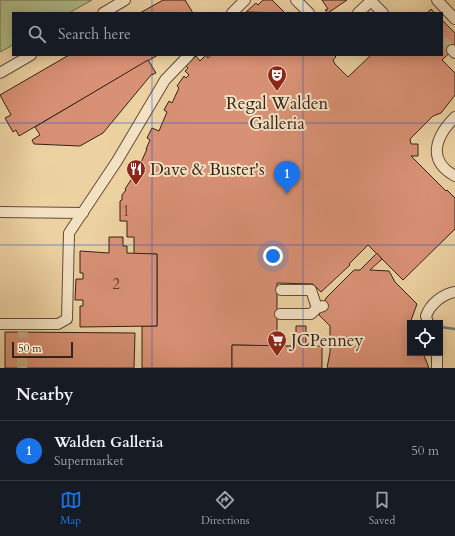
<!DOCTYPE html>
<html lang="en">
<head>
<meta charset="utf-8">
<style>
  :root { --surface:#171b24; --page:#242831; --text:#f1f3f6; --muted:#9ea1a6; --line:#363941; --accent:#1a73e8 }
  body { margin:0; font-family:Cardo,serif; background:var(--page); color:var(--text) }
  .controls { position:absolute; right:12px; bottom:12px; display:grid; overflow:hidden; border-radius:0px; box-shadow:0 2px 10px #0003 }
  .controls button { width:36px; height:36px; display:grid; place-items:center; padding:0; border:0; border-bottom:1px solid var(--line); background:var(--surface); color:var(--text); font:20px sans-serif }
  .scale { position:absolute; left:12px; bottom:10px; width:61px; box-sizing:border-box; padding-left:4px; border:2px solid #342118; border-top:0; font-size:11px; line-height:14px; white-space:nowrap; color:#342118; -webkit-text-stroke:3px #f3e1c2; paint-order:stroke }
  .you { position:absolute; left:273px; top:256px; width:14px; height:14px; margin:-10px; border:3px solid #fff; border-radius:50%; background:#1a73e8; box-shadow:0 0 0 6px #1a73e833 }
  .badge { display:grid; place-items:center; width:26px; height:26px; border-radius:50%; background:var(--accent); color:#fff; font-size:13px; font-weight:700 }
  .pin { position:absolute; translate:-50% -33px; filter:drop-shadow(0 1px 2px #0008) }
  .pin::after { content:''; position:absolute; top:21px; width:14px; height:12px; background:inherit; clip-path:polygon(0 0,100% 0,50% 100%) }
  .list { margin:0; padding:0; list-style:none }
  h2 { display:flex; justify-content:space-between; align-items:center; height:52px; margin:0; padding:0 16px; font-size:17px }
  h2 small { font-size:13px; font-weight:400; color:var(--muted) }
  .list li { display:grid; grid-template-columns:26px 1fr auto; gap:12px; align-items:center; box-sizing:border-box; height:60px; padding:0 16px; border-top:1px solid var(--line) }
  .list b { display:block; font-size:15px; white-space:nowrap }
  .list p { margin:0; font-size:13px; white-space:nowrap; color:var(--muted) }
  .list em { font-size:13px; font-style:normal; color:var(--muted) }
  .icon { flex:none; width:22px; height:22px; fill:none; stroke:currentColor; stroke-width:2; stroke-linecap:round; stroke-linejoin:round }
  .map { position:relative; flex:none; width:455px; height:368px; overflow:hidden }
  .search { position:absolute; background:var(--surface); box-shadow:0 2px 10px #0003; left:12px; right:12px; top:12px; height:44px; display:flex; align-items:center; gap:10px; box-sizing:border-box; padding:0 14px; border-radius:0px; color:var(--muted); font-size:15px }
  .sheet { height:112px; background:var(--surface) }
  nav { display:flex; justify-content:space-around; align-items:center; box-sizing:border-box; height:56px; border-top:1px solid var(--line); background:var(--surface); font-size:11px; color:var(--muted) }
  nav a { display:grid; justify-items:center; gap:2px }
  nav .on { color:var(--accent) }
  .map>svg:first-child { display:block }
</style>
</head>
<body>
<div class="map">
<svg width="455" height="368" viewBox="0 0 455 368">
  <rect width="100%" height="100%" fill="#ecd1a1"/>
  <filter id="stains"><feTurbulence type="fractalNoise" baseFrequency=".005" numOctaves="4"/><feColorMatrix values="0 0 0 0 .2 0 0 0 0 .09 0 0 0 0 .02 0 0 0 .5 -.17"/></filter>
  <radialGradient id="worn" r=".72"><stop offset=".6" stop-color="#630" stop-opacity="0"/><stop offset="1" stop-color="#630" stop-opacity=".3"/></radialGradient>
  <!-- green -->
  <path fill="#b1bd89" stroke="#726f50" d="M 0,0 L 92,0 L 69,13 L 13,13 L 13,45 L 0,52 Z"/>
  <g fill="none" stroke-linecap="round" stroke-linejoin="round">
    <!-- stream -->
    <path stroke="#727a72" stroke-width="2.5" d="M 440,327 L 455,329"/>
  </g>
  <!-- building -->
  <g fill="#d99175" stroke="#342118">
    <path d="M 163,0 L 185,0 L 193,13 L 140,13 Z"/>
    <path d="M 263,0 L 272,0 L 285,13 L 246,12 L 256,3 L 258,5 Z"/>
    <path d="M 322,0 L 347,0 L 328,13 L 325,10 L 328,9 Z"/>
    <path d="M 431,9 L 435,13 L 427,13 Z"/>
    <path d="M 442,20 L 455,33 L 455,48 L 442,60 L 455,73 L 455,95 L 441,113 L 433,116 L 410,139 L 411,144 L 418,144 L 418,156 L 411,156 L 446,191 L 447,190 L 455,198 L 455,229 L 403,280 L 368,245 L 349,264 L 350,265 L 321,292 L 313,284 L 277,283 L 277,346 L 232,345 L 232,368 L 142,368 L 142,326 L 157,326 L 157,254 L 134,254 L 134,237 L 127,237 L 127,221 L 120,221 L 120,201 L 122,200 L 122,195 L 126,190 L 125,189 L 133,177 L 134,178 L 147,149 L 146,149 L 150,140 L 147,138 L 152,128 L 159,131 L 167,112 L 164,110 L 169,101 L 172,103 L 179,88 L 177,86 L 184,76 L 186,78 L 189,75 L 185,71 L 188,68 L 186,66 L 196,56 L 200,61 L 206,55 L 208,58 L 211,55 L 334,55 L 336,57 L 333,60 L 335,64 L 348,77 L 371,55 L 442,55 Z"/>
    <path d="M 69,55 L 158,55 L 19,136 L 16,130 L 13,132 L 5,118 L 11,115 L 0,95 Z"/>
    <path d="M 148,60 L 156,73 L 151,75 L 103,133 L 80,146 L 34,144 L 32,140 L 40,135 L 35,127 Z"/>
    <path d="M 109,237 L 123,237 L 123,246 L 127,246 L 127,253 L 157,254 L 157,326 L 80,327 L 80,306 L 83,306 L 83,300 L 75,300 L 76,279 L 83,279 L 83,273 L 80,273 L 80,251 L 109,253 Z"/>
    <path d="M 377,253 L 382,259 L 370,270 L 389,271 L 395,282 L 417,304 L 410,323 L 410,353 L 423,353 L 429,368 L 327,368 L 330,352 L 330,326 L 319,315 L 326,298 L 354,270 L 360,270 Z"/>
    <path d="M 296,326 L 306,326 L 306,346 L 322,346 L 322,368 L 232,368 L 232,345 L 296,346 Z"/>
    <path d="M 5,332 L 135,333 L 134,368 L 5,368 Z"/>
  </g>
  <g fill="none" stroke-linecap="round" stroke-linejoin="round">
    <!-- minor-tunnel -->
    <g stroke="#c7ae86" stroke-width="10" stroke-dasharray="10 5" stroke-linecap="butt">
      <path d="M 442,40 L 452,50"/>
      <path d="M 22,368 L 23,332"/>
    </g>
    <defs>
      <g id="minor">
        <path d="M 296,0 L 309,13"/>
        <path d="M 437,0 L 455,19"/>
        <path d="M 371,1 L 383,13"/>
        <path d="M 103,13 L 125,0"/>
        <path d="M 232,13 L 245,0"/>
        <path d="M 358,13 L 372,0"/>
        <path d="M 452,50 L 455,53"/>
        <path d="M 0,73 L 31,55"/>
        <path d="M 455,117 C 436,136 426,160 455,176"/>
        <path d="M 0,212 L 83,213"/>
        <path d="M 281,290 L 311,290 L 317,308"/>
        <path d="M 280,314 L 311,314 L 317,308 L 323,306"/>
        <path d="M 428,323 L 426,316 C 430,304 443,294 455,292"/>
        <path d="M 0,324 L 58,324 L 67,319 L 69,233 L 117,161 L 165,80 L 189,55"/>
        <path d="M 437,353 L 437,368"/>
      </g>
    </defs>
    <!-- minor casing -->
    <use href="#minor" stroke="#624d3a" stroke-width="12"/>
    <!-- minor -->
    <use href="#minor" stroke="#f3e1c2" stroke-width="10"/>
  </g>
  <!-- grid -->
  <path fill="none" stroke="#1d4ed8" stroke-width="1" stroke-opacity="0.55" d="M 152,0 L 152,13M 303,0 L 303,13M 152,55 L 152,368M 303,55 L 303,368M 0,123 L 455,123M 0,245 L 455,245"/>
  <!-- icons -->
  <defs>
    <symbol id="theatre-pin" viewBox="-11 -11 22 30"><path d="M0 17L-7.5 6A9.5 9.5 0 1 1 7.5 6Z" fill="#8f2418" stroke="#f3e1c2"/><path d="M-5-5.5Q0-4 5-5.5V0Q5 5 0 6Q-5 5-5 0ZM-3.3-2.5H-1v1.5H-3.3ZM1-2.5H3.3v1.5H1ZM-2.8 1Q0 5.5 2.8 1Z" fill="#fff"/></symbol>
    <symbol id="restaurant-pin" viewBox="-11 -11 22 30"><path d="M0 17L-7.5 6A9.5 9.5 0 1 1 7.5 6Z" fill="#8f2418" stroke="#f3e1c2"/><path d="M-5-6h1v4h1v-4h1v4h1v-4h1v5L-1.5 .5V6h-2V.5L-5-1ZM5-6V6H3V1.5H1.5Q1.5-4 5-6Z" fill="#fff"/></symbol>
    <symbol id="supermarket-pin" viewBox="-11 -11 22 30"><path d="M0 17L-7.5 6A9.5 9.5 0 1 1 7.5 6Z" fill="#8f2418" stroke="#f3e1c2"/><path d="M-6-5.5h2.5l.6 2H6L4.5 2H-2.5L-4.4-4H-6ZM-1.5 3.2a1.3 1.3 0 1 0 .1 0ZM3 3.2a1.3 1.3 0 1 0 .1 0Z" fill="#fff"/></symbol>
  </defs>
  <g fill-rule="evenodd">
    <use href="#theatre-pin" x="266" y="64" width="22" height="30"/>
    <use href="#restaurant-pin" x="125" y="158" width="22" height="30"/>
    <use href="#supermarket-pin" x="266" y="329" width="22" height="30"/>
  </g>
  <g text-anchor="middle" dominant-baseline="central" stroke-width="4" stroke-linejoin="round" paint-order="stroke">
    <!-- number labels -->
    <g font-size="15" fill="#5d3d2f">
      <text x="126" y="211">1</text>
      <text x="116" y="284">2</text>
    </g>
    <!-- poi labels -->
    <g font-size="17" fill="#342118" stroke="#f3e1c2" text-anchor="start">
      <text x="277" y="103" text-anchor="middle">Regal Walden<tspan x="277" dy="20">Galleria</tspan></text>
      <text x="150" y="169">Dave &amp; Buster's</text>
      <text x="291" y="340">JCPenney</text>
    </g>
  </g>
  <rect width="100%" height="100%" filter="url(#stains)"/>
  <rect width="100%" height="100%" fill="url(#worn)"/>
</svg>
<div class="controls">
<button><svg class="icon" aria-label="locate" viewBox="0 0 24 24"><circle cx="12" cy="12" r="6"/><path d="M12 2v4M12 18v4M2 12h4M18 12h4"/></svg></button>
</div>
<div class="scale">50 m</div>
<div class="you"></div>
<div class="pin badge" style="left:287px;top:194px">1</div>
<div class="search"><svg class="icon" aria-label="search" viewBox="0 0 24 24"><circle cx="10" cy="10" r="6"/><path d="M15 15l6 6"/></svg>Search here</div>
</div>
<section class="sheet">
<h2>Nearby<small></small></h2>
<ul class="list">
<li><span class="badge">1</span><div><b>Walden Galleria</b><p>Supermarket</p></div><em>50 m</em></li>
</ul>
</section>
<nav>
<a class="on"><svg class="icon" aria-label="map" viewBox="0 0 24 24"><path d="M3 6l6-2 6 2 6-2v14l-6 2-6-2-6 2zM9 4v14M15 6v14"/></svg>Map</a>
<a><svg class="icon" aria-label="directions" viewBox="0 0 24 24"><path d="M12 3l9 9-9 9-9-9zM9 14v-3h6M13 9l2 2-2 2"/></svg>Directions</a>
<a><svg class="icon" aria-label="saved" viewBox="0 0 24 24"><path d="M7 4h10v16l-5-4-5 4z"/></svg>Saved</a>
</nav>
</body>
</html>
